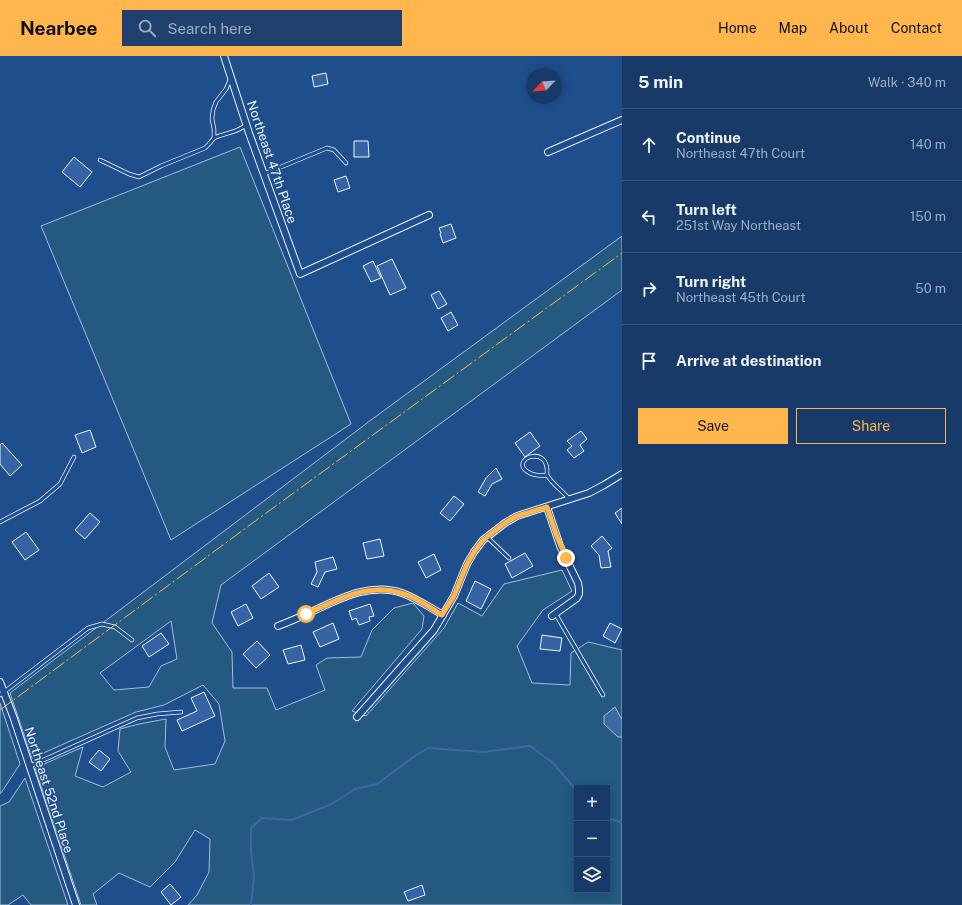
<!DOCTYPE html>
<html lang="en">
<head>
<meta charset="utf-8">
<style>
  :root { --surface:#173a69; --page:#20416f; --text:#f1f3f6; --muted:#9eadc0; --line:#36547d; --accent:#ffb74d }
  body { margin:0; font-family:"Public Sans",sans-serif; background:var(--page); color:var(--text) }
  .controls { position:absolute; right:12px; bottom:12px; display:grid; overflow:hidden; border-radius:0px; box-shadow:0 2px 10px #0003 }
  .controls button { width:36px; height:36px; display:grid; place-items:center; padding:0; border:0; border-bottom:1px solid var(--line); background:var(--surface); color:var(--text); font:20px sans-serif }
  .compass { position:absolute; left:526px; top:12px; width:36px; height:36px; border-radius:50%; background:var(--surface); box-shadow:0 2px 10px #0003; rotate:245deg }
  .stop { position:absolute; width:12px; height:12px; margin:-9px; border:3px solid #ffb74d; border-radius:50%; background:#fff }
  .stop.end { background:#ffb74d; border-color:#fff; box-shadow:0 1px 4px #0008 }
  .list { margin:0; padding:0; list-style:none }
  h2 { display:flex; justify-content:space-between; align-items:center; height:52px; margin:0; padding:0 16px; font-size:17px }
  h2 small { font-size:13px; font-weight:400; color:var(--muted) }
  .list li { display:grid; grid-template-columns:26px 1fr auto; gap:12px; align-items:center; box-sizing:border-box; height:72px; padding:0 16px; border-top:1px solid var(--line) }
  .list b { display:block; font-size:15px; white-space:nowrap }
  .list p { margin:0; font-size:13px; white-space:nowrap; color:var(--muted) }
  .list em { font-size:13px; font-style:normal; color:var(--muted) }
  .actions { display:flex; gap:8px; padding:12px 16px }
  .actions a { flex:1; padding:9px 0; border:1px solid var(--accent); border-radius:0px; text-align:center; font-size:14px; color:var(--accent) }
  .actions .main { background:var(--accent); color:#111 }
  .icon { flex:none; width:22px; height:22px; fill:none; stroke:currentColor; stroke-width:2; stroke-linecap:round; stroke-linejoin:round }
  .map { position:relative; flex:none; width:622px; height:849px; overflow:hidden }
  header { display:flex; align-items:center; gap:24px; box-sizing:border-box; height:56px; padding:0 20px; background:var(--accent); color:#111 }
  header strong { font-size:19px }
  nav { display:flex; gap:22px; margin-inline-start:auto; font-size:14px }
  .search { width:280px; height:36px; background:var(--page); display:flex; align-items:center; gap:10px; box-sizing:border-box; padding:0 14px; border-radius:0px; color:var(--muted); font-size:15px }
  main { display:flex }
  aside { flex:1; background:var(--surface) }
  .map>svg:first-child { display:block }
</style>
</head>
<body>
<header>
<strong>Nearbee</strong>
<div class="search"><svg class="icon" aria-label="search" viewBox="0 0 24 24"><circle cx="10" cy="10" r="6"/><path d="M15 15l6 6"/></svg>Search here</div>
<nav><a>Home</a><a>Map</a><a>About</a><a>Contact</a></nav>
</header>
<main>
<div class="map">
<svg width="622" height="849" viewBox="0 0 622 849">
  <rect width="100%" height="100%" fill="#1f4e8c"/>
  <!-- green -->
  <g fill="#245a82" stroke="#a8bbd7" fill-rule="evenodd">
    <path d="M 240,91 L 351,368 L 171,484 L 41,170 Z"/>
    <path d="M 622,180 L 622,234 L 221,529 L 212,567 L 232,596 L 233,632 L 267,632 L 276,654 L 325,634 L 316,609 L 327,602 L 361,601 L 372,574 L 394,552 L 413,547 L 424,560 L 422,573 L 352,655 L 366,660 L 444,572 L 458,547 L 482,560 L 504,528 L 562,514 L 572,535 L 543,554 L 517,590 L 532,627 L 570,629 L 571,597 L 588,586 L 622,594 L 622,849 L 188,849 L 197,839 L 209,816 L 210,783 L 195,774 L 175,806 L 150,831 L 119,817 L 93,838 L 97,849 L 81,849 L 35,712 L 83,691 L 75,720 L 103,731 L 131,716 L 118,695 L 120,673 L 139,668 L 166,663 L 165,691 L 174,714 L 215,708 L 225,685 L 219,648 L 203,629 L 164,649 L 136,656 L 32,702 L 10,637 L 371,364 ZM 171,565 L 177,603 L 161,610 L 149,631 L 114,634 L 100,617 ZM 577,732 L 607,732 L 607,834 L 577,834 Z"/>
    <path d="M 0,647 L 20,708 L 1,737 L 0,738 Z"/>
    <path d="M 25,722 L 68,849 L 31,849 L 23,839 L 8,849 L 0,849 L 0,750 L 9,746 Z"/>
  </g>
  <!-- water -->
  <path fill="#3b69a3" stroke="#a8bbd7" d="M 615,651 L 621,662 L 622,662 L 622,681 L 618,681 L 604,668 L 604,660 Z"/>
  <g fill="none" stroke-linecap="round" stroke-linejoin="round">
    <!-- stream -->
    <g stroke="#3b69a3" stroke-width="2">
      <path d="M 607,762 L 620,766 L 622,766"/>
      <path d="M 251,849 L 254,820 L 251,796 L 251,772 L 262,762 L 291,764 L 332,748 L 355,733 L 377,728 L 412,702 L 428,692 L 484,696 L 530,690 L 553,707 L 577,735"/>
    </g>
  </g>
  <!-- building -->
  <g fill="#3563a3" stroke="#f2f6ff">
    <path d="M 326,17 L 328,28 L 314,31 L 312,20 Z"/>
    <path d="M 354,85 L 368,85 L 369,101 L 354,101 Z"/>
    <path d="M 74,101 L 92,116 L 80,131 L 62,116 Z"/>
    <path d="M 346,120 L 350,132 L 338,136 L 334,124 Z"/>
    <path d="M 451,168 L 456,182 L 443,187 L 440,178 L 441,177 L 439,172 Z"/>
    <path d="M 392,203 L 406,232 L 390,239 L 377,210 Z"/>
    <path d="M 373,205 L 381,222 L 371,226 L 363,210 Z"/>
    <path d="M 439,235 L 447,248 L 438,253 L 431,239 Z"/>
    <path d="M 451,256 L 458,269 L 448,275 L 441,262 Z"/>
    <path d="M 90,374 L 96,391 L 82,397 L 75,379 Z"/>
    <path d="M 581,375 L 587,383 L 580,389 L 584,395 L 574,402 L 567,394 L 572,390 L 567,385 Z"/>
    <path d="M 530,376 L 540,390 L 525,401 L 515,387 Z"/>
    <path d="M 2,387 L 22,409 L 10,420 L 0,408 L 0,389 Z"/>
    <path d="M 496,412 L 502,423 L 492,428 L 485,440 L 478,436 L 486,422 Z"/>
    <path d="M 454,440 L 464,448 L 450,465 L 440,457 Z"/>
    <path d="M 622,452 L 622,468 L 615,457 Z"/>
    <path d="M 90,457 L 100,466 L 85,483 L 75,474 Z"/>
    <path d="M 26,476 L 39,494 L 25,504 L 12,486 Z"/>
    <path d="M 602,480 L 612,492 L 608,495 L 611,511 L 601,512 L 599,499 L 591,490 Z"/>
    <path d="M 380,483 L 384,500 L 367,503 L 363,487 Z"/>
    <path d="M 525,497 L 533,510 L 512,522 L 505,508 Z"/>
    <path d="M 434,498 L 441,514 L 426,522 L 418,506 Z"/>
    <path d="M 333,501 L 337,513 L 325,516 L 318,531 L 311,528 L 317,516 L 315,506 Z"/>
    <path d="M 269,517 L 279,531 L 261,543 L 252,530 Z"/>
    <path d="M 475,525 L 491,533 L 481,553 L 466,545 Z"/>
    <path d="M 246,548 L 253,562 L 238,570 L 231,556 Z"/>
    <path d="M 370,548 L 374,560 L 369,561 L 370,565 L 359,569 L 356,562 L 352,564 L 349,555 Z"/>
    <path d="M 333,567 L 339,583 L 320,591 L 313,576 Z"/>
    <path d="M 610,567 L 622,573 L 615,587 L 603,580 Z"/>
    <path d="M 161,577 L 169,588 L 149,601 L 142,590 Z"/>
    <path d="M 542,579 L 562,582 L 560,595 L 540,593 Z"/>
    <path d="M 257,585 L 270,599 L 256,612 L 243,598 Z"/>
    <path d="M 301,589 L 305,604 L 288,608 L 283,594 Z"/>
    <path d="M 204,636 L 215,660 L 182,675 L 177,664 L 197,655 L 191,642 Z"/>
    <path d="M 99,694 L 110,703 L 101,715 L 89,706 Z"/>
    <path d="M 170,828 L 181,841 L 171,849 L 161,836 Z"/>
    <path d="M 422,829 L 425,839 L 408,845 L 404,836 Z"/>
  </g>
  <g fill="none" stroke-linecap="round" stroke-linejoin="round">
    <defs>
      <g id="lane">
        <path d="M 230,24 L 226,33 L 216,46 L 213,54 L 212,63 L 214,73 L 214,82 C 224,77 237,77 246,69"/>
        <path d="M 100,104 L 129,118 L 139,121 L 161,110 L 205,92 L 209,88 L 214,82"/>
        <path d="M 264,118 L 327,92 L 334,94 L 346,107"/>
        <path d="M 547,419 C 541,420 533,419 528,416 C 508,404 550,386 547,419 C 553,429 562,434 569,443"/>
        <path d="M 0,466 L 40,445 L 60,428 L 74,401"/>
        <path d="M 487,481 L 509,502"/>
        <path d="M 555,557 L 603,639"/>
        <path d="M 0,639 L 88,572 L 102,568 L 115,571 L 132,584"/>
        <path d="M 30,710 L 137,662 L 157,658 L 181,656"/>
      </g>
      <g id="street">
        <path d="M 224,0 L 249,77 L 300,218 L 429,159"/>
        <path d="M 548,96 L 622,64"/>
        <path d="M 547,451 L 560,490 L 578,527 L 579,533 L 579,538 L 577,542 L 552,560"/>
        <path d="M 278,570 C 289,566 300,561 311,556 C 339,543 370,526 402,537 C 416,542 429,551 443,559"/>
        <path d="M 0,626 L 13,660 L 76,849"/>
        <path d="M 357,661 L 434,574 L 454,540 L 467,508 L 474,496 L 483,484 L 505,467 L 517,460 L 589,437 L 604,429 L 622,418"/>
      </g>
    </defs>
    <!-- lane casing -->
    <use href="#lane" stroke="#f2f6ff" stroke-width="4.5"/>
    <!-- street casing -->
    <use href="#street" stroke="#f2f6ff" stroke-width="8"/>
    <!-- lane -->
    <use href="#lane" stroke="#1f4e8c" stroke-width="3"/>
    <!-- street -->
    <use href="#street" stroke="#1f4e8c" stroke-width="6"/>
    <!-- power -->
    <path stroke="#ffb74d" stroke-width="1" stroke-dasharray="14 3 2 3" stroke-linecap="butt" d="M 0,654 L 258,463 L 622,197"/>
  </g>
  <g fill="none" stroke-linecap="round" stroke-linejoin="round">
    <!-- route -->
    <path stroke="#ffb74d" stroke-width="5" d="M 306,558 C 336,545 367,526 401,537 C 416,541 429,551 442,559 L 454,540 L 467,508 L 474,496 L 483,484 L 505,467 L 517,460 L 547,451 L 556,478 L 566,502"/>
  </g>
  <g text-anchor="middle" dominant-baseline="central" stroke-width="3" stroke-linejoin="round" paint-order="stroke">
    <!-- street labels -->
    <g font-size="13" fill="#f2f6ff" stroke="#1f4e8c">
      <text transform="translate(272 106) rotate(71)">Northeast 47th Place</text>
      <text transform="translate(49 734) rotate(72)">Northeast 52nd Place</text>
    </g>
  </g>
</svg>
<div class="controls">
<button>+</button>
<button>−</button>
<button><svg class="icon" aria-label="layers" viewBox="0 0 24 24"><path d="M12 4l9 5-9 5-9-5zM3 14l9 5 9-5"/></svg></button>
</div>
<svg class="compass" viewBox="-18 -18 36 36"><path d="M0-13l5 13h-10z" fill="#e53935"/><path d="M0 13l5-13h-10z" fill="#9eadc0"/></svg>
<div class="stop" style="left:306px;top:558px"></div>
<div class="stop end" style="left:566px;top:502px"></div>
</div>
<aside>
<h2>5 min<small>Walk · 340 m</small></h2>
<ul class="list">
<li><svg class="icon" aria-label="ahead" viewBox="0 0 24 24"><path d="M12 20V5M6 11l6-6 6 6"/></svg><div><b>Continue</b><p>Northeast 47th Court</p></div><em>140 m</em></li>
<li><svg class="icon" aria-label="left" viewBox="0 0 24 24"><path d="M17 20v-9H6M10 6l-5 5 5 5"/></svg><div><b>Turn left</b><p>251st Way Northeast</p></div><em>150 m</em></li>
<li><svg class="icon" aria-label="right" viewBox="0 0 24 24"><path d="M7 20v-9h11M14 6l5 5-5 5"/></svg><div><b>Turn right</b><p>Northeast 45th Court</p></div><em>50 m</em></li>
<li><svg class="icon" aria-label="arrive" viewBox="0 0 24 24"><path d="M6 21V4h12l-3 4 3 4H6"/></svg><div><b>Arrive at destination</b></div></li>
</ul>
<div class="actions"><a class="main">Save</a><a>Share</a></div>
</aside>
</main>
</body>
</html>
